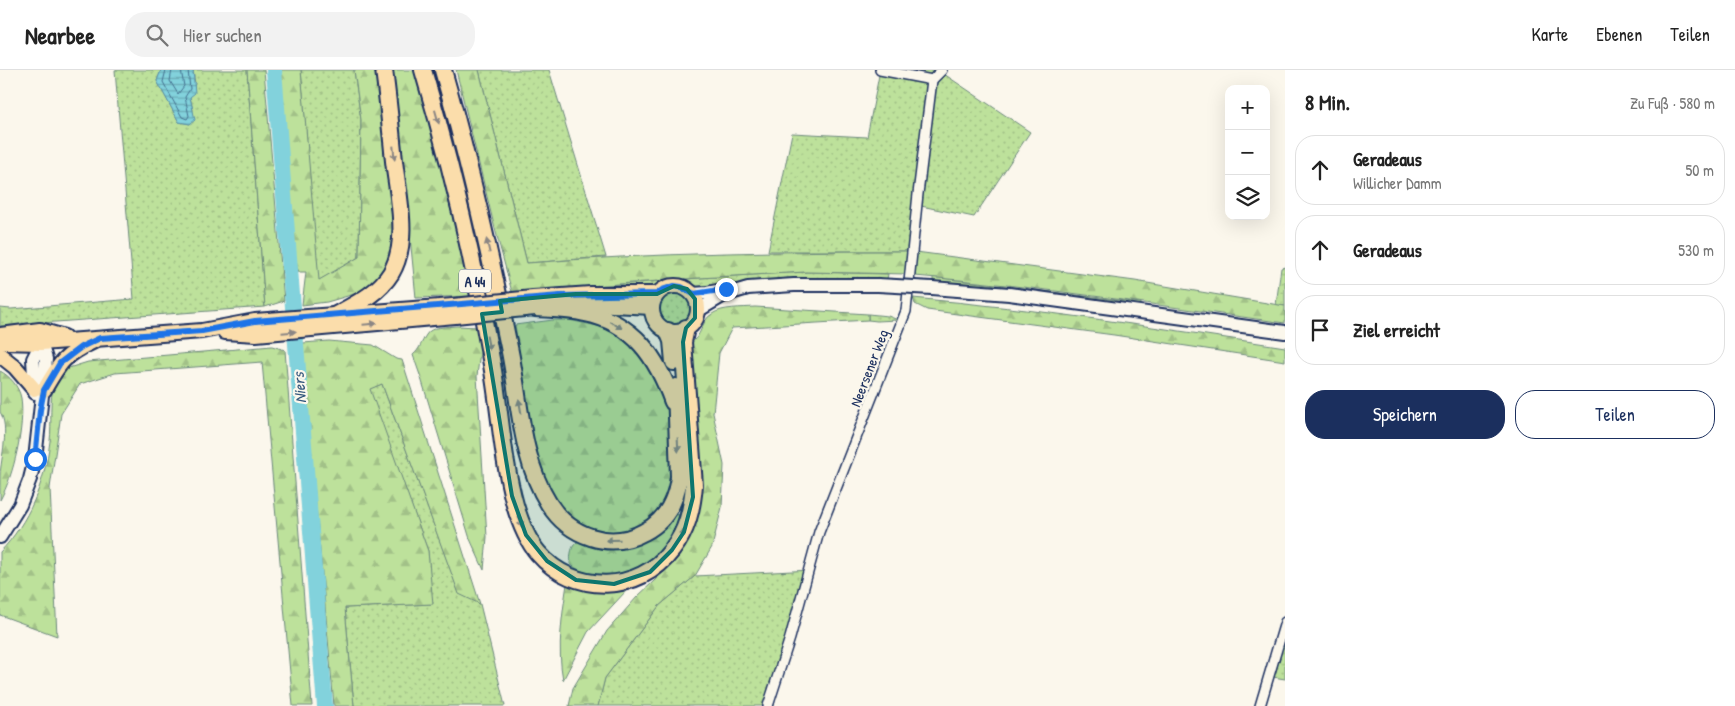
<!DOCTYPE html>
<html lang="de">
<head>
<meta charset="utf-8">
<style>
  :root { --surface:#fff; --page:#f2f2f2; --text:#222; --muted:#767676; --line:#e0e0e0; --accent:#1b2f5e }
  body { margin:0; font-family:"Patrick Hand",sans-serif; background:var(--page); color:var(--text) }
  .controls { position:absolute; right:15px; top:15px; display:grid; overflow:hidden; border-radius:10px; box-shadow:0 5px 20px #0002 }
  .controls button { width:45px; height:45px; display:grid; place-items:center; padding:0; border:0; border-bottom:1px solid var(--line); background:var(--surface); color:var(--text); font:25px sans-serif }
  .stop { position:absolute; width:15px; height:15px; margin:-11px; border:4px solid #1a73e8; border-radius:50%; background:#fff }
  .stop.end { background:#1a73e8; border-color:#fff; box-shadow:0 1px 5px #0008 }
  .list { margin:0; padding:0; list-style:none }
  h2 { display:flex; justify-content:space-between; align-items:center; height:65px; margin:0; padding:0 20px; font-size:21px }
  h2 small { font-size:16px; font-weight:400; color:var(--muted) }
  .list li { display:grid; grid-template-columns:32px 1fr auto; gap:15px; align-items:center; box-sizing:border-box; height:70px; margin:0 10px 10px; padding:0 10px; border:1px solid var(--line); border-radius:20px }
  .list b { display:block; font-size:19px; white-space:nowrap }
  .list p { margin:0; font-size:16px; white-space:nowrap; color:var(--muted) }
  .list em { font-size:16px; font-style:normal; color:var(--muted) }
  .actions { display:flex; gap:10px; padding:15px 20px }
  .actions a { flex:1; padding:11px 0; border:1px solid var(--accent); border-radius:20px; text-align:center; font-size:18px; color:var(--accent) }
  .actions .main { background:var(--accent); color:#fff }
  .icon { flex:none; width:28px; height:28px; fill:none; stroke:currentColor; stroke-width:2; stroke-linecap:round; stroke-linejoin:round }
  .map { position:relative; flex:none; width:1285px; height:636px; overflow:hidden }
  header { display:flex; align-items:center; gap:30px; box-sizing:border-box; height:70px; padding:0 25px; background:var(--surface); border-bottom:1px solid var(--line) }
  header strong { font-size:24px }
  nav { display:flex; gap:28px; margin-inline-start:auto; font-size:18px }
  .search { width:350px; height:45px; background:var(--page); display:flex; align-items:center; gap:12px; box-sizing:border-box; padding:0 18px; border-radius:20px; color:var(--muted); font-size:19px }
  main { display:flex }
  aside { flex:1; background:var(--surface) }
  .map>svg:first-child { display:block }
</style>
</head>
<body>
<header>
<strong>Nearbee</strong>
<div class="search"><svg class="icon" aria-label="search" viewBox="0 0 24 24"><circle cx="10" cy="10" r="6"/><path d="M15 15l6 6"/></svg>Hier suchen</div>
<nav><a>Karte</a><a>Ebenen</a><a>Teilen</a></nav>
</header>
<main>
<div class="map">
<svg width="1285" height="636" viewBox="0 0 1285 636">
  <defs>
    <pattern id="green-dots" width="8" height="8" patternUnits="userSpaceOnUse" patternTransform="scale(1.25)"><rect width="8" height="8" fill="#bde19b"/><path d="M2 2h.1M6 6h.1" fill="none" stroke="#a2c188" stroke-width="1.8" stroke-linecap="round"/></pattern>
    <pattern id="forest-firs" width="22" height="20" patternUnits="userSpaceOnUse" patternTransform="scale(1.25)"><rect width="22" height="20" fill="#bde19b"/><path d="M5 1l3.5 6h-7zM16 11l3.5 6h-7z" fill="#a2c188"/></pattern>
    <pattern id="water-rules" width="6" height="5" patternUnits="userSpaceOnUse" patternTransform="scale(1.25)"><rect width="6" height="5" fill="#82d2dc"/><path d="M0 2.5h6" fill="none" stroke="#6aabb6"/></pattern>
  </defs>
  <rect width="100%" height="100%" fill="#fbf7ec"/>
  <filter id="ink" filterUnits="userSpaceOnUse"><feTurbulence type="fractalNoise" baseFrequency=".02" numOctaves="2"/><feDisplacementMap in="SourceGraphic" scale="10" xChannelSelector="R" yChannelSelector="G"/><feConvolveMatrix kernelMatrix="1 2 1 2 8 2 1 2 1" color-interpolation-filters="sRGB"/></filter>
  <g filter="url(#ink)">
    <!-- green -->
    <g fill="url(#green-dots)" stroke="#6c887c">
      <path d="M 115,0 L 161,0 L 157,11 L 179,52 L 190,54 L 193,40 L 190,27 L 195,14 L 193,0 L 247,0 L 265,237 L 0,256 L 0,238 L 11,239 L 134,229 Z"/>
      <path d="M 301,0 L 354,0 L 361,50 L 359,187 L 318,211 Z"/>
      <path d="M 479,0 L 549,0 L 606,187 L 527,193 Z"/>
      <path d="M 880,0 L 938,0 L 1030,62 L 974,147 L 921,136 L 910,181 L 768,181 L 792,63 L 867,67 Z"/>
      <path d="M 1285,197 L 1285,236 L 1276,235 L 1281,198 Z"/>
      <path d="M 806,202 L 888,204 L 887,210 L 756,212 L 714,219 L 695,220 L 684,214 L 672,212 L 654,220 L 524,225 L 523,222 L 699,208 Z"/>
      <path d="M 933,207 L 1141,233 L 1141,236 L 1003,218 L 933,212 Z"/>
      <circle cx="675" cy="239" r="18"/>
      <path d="M 868,244 L 888,246 L 898,250 L 877,251 L 868,250 Z"/>
      <path d="M 382,314 L 459,523 L 480,534 L 505,636 L 354,636 L 345,538 L 432,534 L 428,481 L 369,319 Z"/>
      <path d="M 812,500 L 779,610 L 774,636 L 598,636 L 605,608 L 659,536 L 695,506 Z"/>
      <path d="M 1285,567 L 1285,609 L 1273,607 Z"/>
    </g>
    <!-- forest -->
    <g fill="url(#forest-firs)" stroke="#6c887c">
      <path d="M 247,0 L 264,0 L 284,231 L 265,237 Z"/>
      <path d="M 280,0 L 301,0 L 319,210 L 359,187 L 361,50 L 354,0 L 378,0 L 394,171 L 387,199 L 370,217 L 351,225 L 327,232 L 302,235 L 306,202 L 299,202 L 294,190 Z"/>
      <path d="M 392,0 L 415,0 L 428,43 L 471,226 L 416,228 L 399,53 Z"/>
      <path d="M 456,0 L 479,0 L 527,193 C 654,183 782,181 910,181 L 908,204 L 806,202 L 699,208 L 512,222 L 493,151 Z"/>
      <path d="M 916,182 L 1135,211 L 1285,236 L 1285,253 C 1162,236 1038,216 915,206 Z"/>
      <path d="M 913,228 C 1038,239 1161,258 1285,277 L 1285,291 L 1114,265 L 927,240 L 915,234 Z"/>
      <path d="M 755,237 L 868,244 L 868,250 L 732,258 L 719,283 L 713,343 L 724,395 L 722,437 L 712,477 L 695,506 L 659,536 L 605,608 L 598,636 L 569,636 L 573,618 L 607,561 L 637,527 L 671,495 L 691,465 L 701,426 L 699,383 L 688,274 C 703,268 700,251 712,244 C 722,237 742,238 755,237 Z"/>
      <path d="M 553,250 L 569,250 L 607,258 L 609,255 L 646,286 L 669,338 L 673,406 L 664,436 L 641,457 L 606,465 L 569,451 L 547,421 L 534,376 L 515,255 Z"/>
      <path d="M 457,256 L 478,257 L 481,273 L 477,306 L 487,467 L 484,500 L 470,469 L 421,308 L 413,285 C 420,279 421,273 426,265 C 431,256 447,257 457,256 Z"/>
      <path d="M 329,271 L 373,275 L 396,289 L 402,290 L 480,534 L 459,524 L 382,314 L 370,319 L 428,481 L 433,534 L 345,538 L 354,636 L 334,636 L 303,291 L 303,273 Z"/>
      <path d="M 272,276 L 285,280 L 312,636 L 293,636 L 262,292 L 115,303 L 80,314 L 61,344 L 50,418 L 57,566 L 0,545 L 0,482 C 29,452 45,412 50,371 C 52,355 49,328 54,314 C 56,309 59,304 62,300 L 88,292 Z"/>
      <path d="M 0,301 C 10,306 19,317 21,328 C 25,356 14,405 0,430 C 0,422 0,413 0,405 C 1,388 10,357 0,342 Z"/>
      <path d="M 676,444 L 683,446 C 679,453 677,462 673,468 C 653,499 601,519 570,494 C 571,482 570,474 583,469 L 662,456 Z"/>
      <path d="M 567,514 L 596,522 L 626,521 L 588,562 L 563,610 C 557,578 562,546 567,514 Z"/>
    </g>
    <!-- water -->
    <path fill="url(#water-rules)" stroke="#5991aa" d="M 161,0 L 193,0 L 195,23 L 190,27 L 195,50 L 190,54 L 179,52 L 157,11 Z"/>
    <g fill="none" stroke-linecap="round" stroke-linejoin="round">
      <!-- shore -->
      <g stroke="#447090" stroke-width="1">
        <path d="M 166,0 L 163,12 L 182,47 L 187,49 L 189,46 L 185,27 L 190,19 L 188,0"/>
        <path d="M 172,0 L 170,11 L 178,24 L 184,16 L 181,0"/>
      </g>
      <!-- river -->
      <path stroke="#82d2dc" stroke-width="16" d="M 274,0 L 325,636"/>
      <defs>
        <g id="minor">
          <path d="M 880,0 L 932,10"/>
          <path d="M 932,10 L 942,0"/>
          <path d="M 768,636 L 790,568 L 819,462 L 906,241 L 918,124 L 932,10"/>
          <path d="M 1260,636 L 1285,552"/>
        </g>
        <g id="secondary">
          <path d="M 932,218 L 1009,224 L 1285,262"/>
          <path d="M 692,224 L 707,223 L 727,219"/>
          <path d="M 697,241 L 724,225 L 748,218 L 794,215 L 878,215"/>
          <path d="M 35,323 L 33,289 L 41,273"/>
          <path d="M 0,467 L 20,435 L 30,409 L 35,389 L 46,289 L 41,273"/>
        </g>
        <g id="primary">
          <circle cx="675" cy="239" r="23"/>
          <path d="M 533,228 L 591,224 L 657,224"/>
          <path d="M 565,235 L 594,234 L 652,237"/>
          <path d="M 225,262 L 256,264 L 455,246"/>
          <path d="M 1,265 L 40,260 L 64,267"/>
          <path d="M 0,272 L 41,273 L 202,261 L 255,251 L 453,236"/>
          <path d="M 0,285 L 15,297 L 34,319"/>
          <path d="M 44,320 C 60,292 64,285 94,271"/>
        </g>
        <g id="motorway">
          <path d="M 423,0 C 451,94 474,192 491,289 C 500,337 502,388 515,435 C 520,452 527,470 538,483 C 574,525 639,524 672,480 C 687,461 692,439 694,415 L 683,272 L 686,258"/>
          <path d="M 443,0 C 469,91 490,184 509,277 C 520,328 520,388 549,434 C 569,466 610,481 644,462 C 666,451 676,430 679,407 L 676,317"/>
          <path d="M 535,238 C 551,239 569,239 585,243 C 635,253 657,288 673,332"/>
          <path d="M 334,246 C 356,234 378,224 391,203 C 410,171 398,126 394,91 C 391,60 388,30 384,0"/>
          <path d="M 668,261 L 672,271 L 674,292"/>
        </g>
      </defs>
      <!-- minor casing -->
      <use href="#minor" stroke="#1b2f5e" stroke-width="12"/>
      <!-- secondary casing -->
      <use href="#secondary" stroke="#1b2f5e" stroke-width="16"/>
      <!-- primary casing -->
      <use href="#primary" stroke="#1b2f5e" stroke-width="18"/>
      <!-- motorway casing -->
      <use href="#motorway" stroke="#1b2f5e" stroke-width="20"/>
      <!-- minor -->
      <use href="#minor" stroke="#fbf7ec" stroke-width="9"/>
      <!-- secondary -->
      <use href="#secondary" stroke="#fbf7ec" stroke-width="12"/>
      <!-- primary -->
      <use href="#primary" stroke="#fbddab" stroke-width="14"/>
      <!-- motorway -->
      <use href="#motorway" stroke="#fbddab" stroke-width="16"/>
      <defs>
        <path id="secondary-bridge" d="M 878,215 L 932,218"/>
        <g id="primary-bridge">
          <path d="M 453,236 L 533,228"/>
          <path d="M 455,246 L 535,238"/>
        </g>
      </defs>
      <!-- secondary-bridge casing -->
      <use href="#secondary-bridge" stroke="#1b2f5e" stroke-width="16" stroke-linecap="butt"/>
      <!-- primary-bridge casing -->
      <use href="#primary-bridge" stroke="#1b2f5e" stroke-width="18" stroke-linecap="butt"/>
      <!-- secondary-bridge -->
      <use href="#secondary-bridge" stroke="#fbf7ec" stroke-width="12"/>
      <!-- primary-bridge -->
      <use href="#primary-bridge" stroke="#fbddab" stroke-width="14"/>
    </g>
    <!-- one-way arrows -->
    <defs><path id="oneway-solid" d="M-6-.8H1V-3.2L6.5 0L1 3.2V.8H-6Z" transform="scale(1.25)"/></defs>
    <g fill="#8b8684">
      <use href="#oneway-solid" transform="translate(437 47) rotate(74)"/>
      <use href="#oneway-solid" transform="translate(394 83) rotate(84)"/>
      <use href="#oneway-solid" transform="translate(488 176) rotate(-103)"/>
      <use href="#oneway-solid" transform="translate(370 254) rotate(-5)"/>
      <use href="#oneway-solid" transform="translate(616 255) rotate(29)"/>
      <use href="#oneway-solid" transform="translate(289 262) rotate(-5)"/>
      <use href="#oneway-solid" transform="translate(488 273) rotate(79)"/>
      <use href="#oneway-solid" transform="translate(520 336) rotate(-100)"/>
      <use href="#oneway-solid" transform="translate(678 375) rotate(87)"/>
      <use href="#oneway-solid" transform="translate(520 451) rotate(68)"/>
      <use href="#oneway-solid" transform="translate(681 466) rotate(-62)"/>
      <use href="#oneway-solid" transform="translate(613 470) rotate(178)"/>
    </g>
  </g>
  <g fill="none" stroke-linecap="round" stroke-linejoin="round" filter="url(#ink)">
    <!-- route -->
    <path stroke="#1a73e8" stroke-width="6" d="M 35,389 L 40,340 L 44,320 L 60,293 L 81,277 L 100,268 L 202,261 L 255,251 L 560,226 L 657,224 L 662,220 L 674,216 L 681,217 L 694,224 L 726,219"/>
  </g>
  <!-- marked area -->
  <path fill="#0f766e" fill-opacity="0.2" stroke="#0f766e" stroke-width="4" stroke-linejoin="round" d="M 674,216 L 687,219 L 695,229 L 695,248 L 686,258 L 683,272 L 693,427 L 684,462 L 672,480 L 650,502 L 614,514 L 576,510 L 547,491 L 526,465 L 512,426 L 482,244 L 502,242 L 500,231 L 576,224 L 657,224 Z"/>
  <g text-anchor="middle" dominant-baseline="central" stroke-width="4.5" stroke-linejoin="round" paint-order="stroke">
    <!-- shield labels -->
    <rect fill="#fbf7ec" stroke="#5e6b89" stroke-width="1" x="459" y="199.5" width="32" height="23" rx="4"/>
    <g font-size="14" font-weight="bold" fill="#1b2f5e">
      <text x="475" y="211">A 44</text>
    </g>
    <!-- street labels -->
    <g font-size="15" fill="#1b2f5e" stroke="#fbf7ec">
      <text transform="translate(869 298) rotate(-69)">Neersener Weg</text>
    </g>
    <!-- water labels -->
    <g font-size="16" font-style="italic" fill="#35587e" stroke="#fbf7ec">
      <text transform="translate(299 318) rotate(-95)">Niers</text>
    </g>
  </g>
</svg>
<div class="controls">
<button>+</button>
<button>−</button>
<button><svg class="icon" aria-label="layers" viewBox="0 0 24 24"><path d="M12 4l9 5-9 5-9-5zM3 14l9 5 9-5"/></svg></button>
</div>
<div class="stop" style="left:35px;top:389px"></div>
<div class="stop end" style="left:726px;top:219px"></div>
</div>
<aside>
<h2>8 Min.<small>Zu Fuß · 580 m</small></h2>
<ul class="list">
<li><svg class="icon" aria-label="ahead" viewBox="0 0 24 24"><path d="M12 20V5M6 11l6-6 6 6"/></svg><div><b>Geradeaus</b><p>Willicher Damm</p></div><em>50 m</em></li>
<li><svg class="icon" aria-label="ahead" viewBox="0 0 24 24"><path d="M12 20V5M6 11l6-6 6 6"/></svg><div><b>Geradeaus</b></div><em>530 m</em></li>
<li><svg class="icon" aria-label="arrive" viewBox="0 0 24 24"><path d="M6 21V4h12l-3 4 3 4H6"/></svg><div><b>Ziel erreicht</b></div></li>
</ul>
<div class="actions"><a class="main">Speichern</a><a>Teilen</a></div>
</aside>
</main>
</body>
</html>
